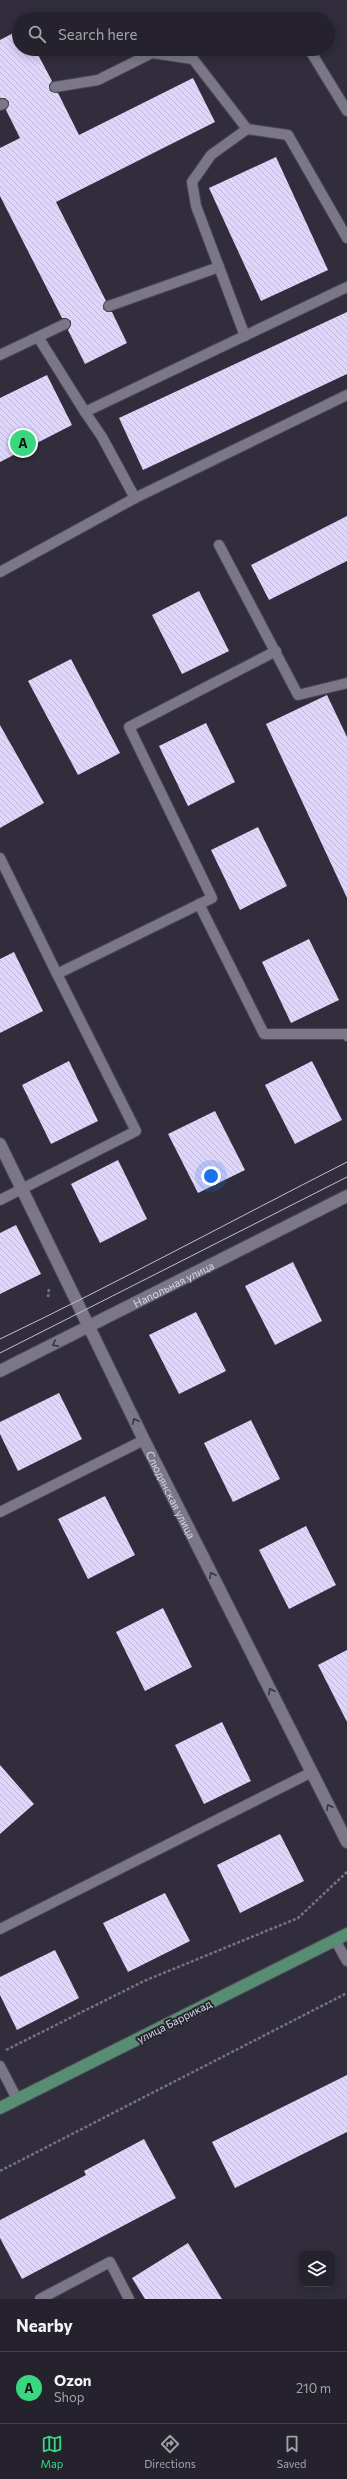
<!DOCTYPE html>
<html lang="en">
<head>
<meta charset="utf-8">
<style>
  :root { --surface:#25222d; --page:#312f39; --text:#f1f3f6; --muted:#a3a4aa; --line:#423f49; --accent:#37d880 }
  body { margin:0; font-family:Commissioner,sans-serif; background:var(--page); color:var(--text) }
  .controls { position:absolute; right:12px; bottom:12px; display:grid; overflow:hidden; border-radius:8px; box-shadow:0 2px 10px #0003 }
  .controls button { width:36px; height:36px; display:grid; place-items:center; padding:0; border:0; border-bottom:1px solid var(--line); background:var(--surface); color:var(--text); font:20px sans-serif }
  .you { position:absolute; left:211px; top:1176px; width:14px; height:14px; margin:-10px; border:3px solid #fff; border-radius:50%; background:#1a73e8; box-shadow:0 0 0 6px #1a73e833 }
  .badge { display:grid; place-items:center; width:26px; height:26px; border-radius:50%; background:var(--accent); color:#111; font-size:13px; font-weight:700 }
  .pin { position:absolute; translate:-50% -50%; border:2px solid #fff; box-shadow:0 1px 4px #0006 }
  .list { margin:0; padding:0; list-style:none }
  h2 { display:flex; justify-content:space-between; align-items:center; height:52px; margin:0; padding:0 16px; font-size:17px }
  h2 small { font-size:13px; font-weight:400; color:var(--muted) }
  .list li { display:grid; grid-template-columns:26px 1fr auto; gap:12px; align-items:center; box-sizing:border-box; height:72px; padding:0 16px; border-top:1px solid var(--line) }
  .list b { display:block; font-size:15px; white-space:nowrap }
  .list p { margin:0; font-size:13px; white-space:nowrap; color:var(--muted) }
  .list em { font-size:13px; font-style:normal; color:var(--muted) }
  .icon { flex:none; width:22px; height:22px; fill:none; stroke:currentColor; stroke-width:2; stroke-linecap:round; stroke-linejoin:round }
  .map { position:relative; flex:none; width:347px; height:2299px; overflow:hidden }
  .search { position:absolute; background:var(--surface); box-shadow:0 2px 10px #0003; left:12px; right:12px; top:12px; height:44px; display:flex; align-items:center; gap:10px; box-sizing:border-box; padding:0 14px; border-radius:22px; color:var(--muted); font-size:15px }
  .sheet { height:124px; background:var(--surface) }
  nav { display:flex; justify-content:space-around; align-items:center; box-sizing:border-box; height:56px; border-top:1px solid var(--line); background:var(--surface); font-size:11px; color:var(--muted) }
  nav a { display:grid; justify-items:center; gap:2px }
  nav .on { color:var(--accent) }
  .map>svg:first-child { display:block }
</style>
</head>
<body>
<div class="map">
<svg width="347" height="2299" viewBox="0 0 347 2299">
  <defs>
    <pattern id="building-back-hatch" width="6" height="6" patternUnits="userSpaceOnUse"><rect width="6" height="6" fill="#dfd6fc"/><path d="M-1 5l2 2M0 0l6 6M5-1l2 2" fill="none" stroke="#bfb8d7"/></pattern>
  </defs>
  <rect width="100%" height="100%" fill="#312d3c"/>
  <!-- building -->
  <g fill="url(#building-back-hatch)">
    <path d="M 19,30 L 19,49 L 35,49 L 52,81 L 49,85 L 50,91 L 58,93 L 79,135 L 193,78 L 215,122 L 56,202 L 106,301 L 103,309 L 107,312 L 112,312 L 127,343 L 85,364 L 68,330 L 71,325 L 71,321 L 66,318 L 62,318 L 0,196 L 0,148 L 20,138 L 6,110 L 9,102 L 5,98 L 0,98 L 0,40 Z"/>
    <path d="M 276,157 L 328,270 L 261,301 L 209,188 Z"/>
    <path d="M 347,312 L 347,374 L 143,470 L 119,418 Z"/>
    <path d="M 47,375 L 72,425 L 0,462 L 0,398 Z"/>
    <path d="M 347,516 L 347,561 L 269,600 L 251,565 Z"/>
    <path d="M 199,591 L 229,651 L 182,674 L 152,615 Z"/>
    <path d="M 71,659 L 120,753 L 78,775 L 28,681 Z"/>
    <path d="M 327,695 L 347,737 L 347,898 L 266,724 Z"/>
    <path d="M 206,723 L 235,782 L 188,806 L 159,746 Z"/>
    <path d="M 0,725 L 44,803 L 0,828 Z"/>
    <path d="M 258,827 L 287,886 L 240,910 L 211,850 Z"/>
    <path d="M 309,939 L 339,1000 L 291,1023 L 262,962 Z"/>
    <path d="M 14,952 L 43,1011 L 0,1033 L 0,959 Z"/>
    <path d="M 69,1061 L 98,1121 L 51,1144 L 22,1085 Z"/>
    <path d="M 312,1061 L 342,1120 L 295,1144 L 265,1085 Z"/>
    <path d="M 215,1111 L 245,1170 L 198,1193 L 168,1134 Z"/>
    <path d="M 118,1160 L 147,1219 L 100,1243 L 71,1184 Z"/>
    <path d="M 16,1225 L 41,1274 L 0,1294 L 0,1233 Z"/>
    <path d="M 293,1262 L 322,1321 L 275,1345 L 245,1286 Z"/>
    <path d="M 196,1312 L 226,1371 L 179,1394 L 149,1335 Z"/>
    <path d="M 59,1393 L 82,1439 L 18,1471 L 0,1434 L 0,1422 Z"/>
    <path d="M 251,1420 L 280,1479 L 233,1502 L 204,1443 Z"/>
    <path d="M 105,1496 L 135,1555 L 88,1579 L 58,1519 Z"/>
    <path d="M 306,1526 L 336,1585 L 289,1609 L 259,1550 Z"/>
    <path d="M 163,1608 L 192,1667 L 145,1691 L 116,1632 Z"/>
    <path d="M 347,1650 L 347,1722 L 318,1665 Z"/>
    <path d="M 222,1722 L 251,1781 L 204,1804 L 175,1745 Z"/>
    <path d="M 0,1765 L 34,1804 L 0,1834 Z"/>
    <path d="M 280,1834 L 304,1881 L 240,1913 L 217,1865 Z"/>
    <path d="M 165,1893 L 190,1941 L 128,1972 L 103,1923 Z"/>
    <path d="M 55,1950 L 79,1998 L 17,2030 L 0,1995 L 0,1977 Z"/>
    <path d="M 347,2075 L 347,2132 L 235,2188 L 212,2142 Z"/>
    <path d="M 144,2139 L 176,2198 L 22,2279 L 0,2238 L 0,2220 L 86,2175 L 84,2171 Z"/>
    <path d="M 188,2243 L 222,2299 L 145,2299 L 132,2278 Z"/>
  </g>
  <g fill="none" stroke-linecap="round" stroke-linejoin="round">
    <defs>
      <g id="service">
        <path d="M 309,49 L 347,111"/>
        <path d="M 55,87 L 98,80 L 152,53 L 193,59 L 247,129 L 288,135 L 347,238"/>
        <path d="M 0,105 L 3,104"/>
        <path d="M 109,306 L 219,267"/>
        <path d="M 245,336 L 196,206 L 192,182 L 211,155 L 247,129"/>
        <path d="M 38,337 L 85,412 L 347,287"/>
        <path d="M 0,355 L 65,324"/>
        <path d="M 85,412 L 102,437 L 135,498"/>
        <path d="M 219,545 L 298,695 L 347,683"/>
        <path d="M 0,572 L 135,498 L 347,395"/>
        <path d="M 0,858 L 57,974 L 212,898 L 129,727 L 276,651"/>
        <path d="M 199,904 L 264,1034 L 346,1034 L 347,1036"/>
        <path d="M 0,1200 L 136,1131 L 57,974"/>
        <path d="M 0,1512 L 144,1440"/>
        <path d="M 0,1929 L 312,1772"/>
        <path d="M 335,1940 L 347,1961"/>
        <path d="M 0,2066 L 17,2099"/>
        <path d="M 40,2299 L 110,2262 L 129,2299"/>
      </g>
      <g id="minor">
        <path id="s1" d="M 0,1144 L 144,1440 L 347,1842"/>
      </g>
      <g id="tertiary">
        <path id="s2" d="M 0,1371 L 347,1196"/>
      </g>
      <path id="primary" d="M 0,2108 L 347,1934"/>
    </defs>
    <!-- service casing -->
    <use href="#service" stroke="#4b4854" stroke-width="12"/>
    <!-- minor casing -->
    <use href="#minor" stroke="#4b4854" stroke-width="14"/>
    <!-- tertiary casing -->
    <use href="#tertiary" stroke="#4b4854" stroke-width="14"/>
    <!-- primary casing -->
    <use href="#primary" stroke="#4b4854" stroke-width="14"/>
    <!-- path -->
    <g stroke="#76737f" stroke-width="2.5" stroke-dasharray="3 2" stroke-linecap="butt">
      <path d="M 48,1297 L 49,1288"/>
      <path d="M 6,2050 L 144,1981 L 298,1918 L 347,1872"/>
      <path d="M 0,2171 L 347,1993"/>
    </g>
    <!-- service -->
    <use href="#service" stroke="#7b7788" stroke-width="10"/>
    <!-- minor -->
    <use href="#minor" stroke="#7b7788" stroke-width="12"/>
    <!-- tertiary -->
    <use href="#tertiary" stroke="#7b7788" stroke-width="12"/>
    <!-- primary -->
    <use href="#primary" stroke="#578d72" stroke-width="12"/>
    <!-- tram -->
    <g stroke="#c2bfc9" stroke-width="1">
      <path d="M 0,1339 C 117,1283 231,1221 347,1162"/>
      <path d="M 0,1353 L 347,1177"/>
    </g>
  </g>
  <!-- one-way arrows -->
  <defs><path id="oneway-chevron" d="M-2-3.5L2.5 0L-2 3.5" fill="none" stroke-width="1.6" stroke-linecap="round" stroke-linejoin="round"/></defs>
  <g stroke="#383543">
    <use href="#oneway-chevron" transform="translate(55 1344) rotate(154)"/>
    <use href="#oneway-chevron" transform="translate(135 1421) rotate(-115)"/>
    <use href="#oneway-chevron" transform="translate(212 1575) rotate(-117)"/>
    <use href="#oneway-chevron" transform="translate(271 1691) rotate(-117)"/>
    <use href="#oneway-chevron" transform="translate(329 1807) rotate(-117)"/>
  </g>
  <g text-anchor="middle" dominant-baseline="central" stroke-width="4" stroke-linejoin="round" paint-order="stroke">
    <!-- street labels -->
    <g font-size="11" fill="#d9d7e0" stroke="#272432">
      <text stroke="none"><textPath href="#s2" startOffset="194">Напольная улица</textPath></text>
      <text stroke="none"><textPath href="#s1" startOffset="390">Слюдянская улица</textPath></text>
      <text transform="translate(174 2021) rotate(-27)">улица Баррикад</text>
    </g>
  </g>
</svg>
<div class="controls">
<button><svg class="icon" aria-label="layers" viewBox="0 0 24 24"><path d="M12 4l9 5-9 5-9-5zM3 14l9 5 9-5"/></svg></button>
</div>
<div class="you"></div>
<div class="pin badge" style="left:23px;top:443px">A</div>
<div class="search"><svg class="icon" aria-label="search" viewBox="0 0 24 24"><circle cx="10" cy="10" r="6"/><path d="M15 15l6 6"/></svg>Search here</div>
</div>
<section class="sheet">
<h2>Nearby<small></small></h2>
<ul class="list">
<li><span class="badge">A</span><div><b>Ozon</b><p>Shop</p></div><em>210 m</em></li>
</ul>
</section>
<nav>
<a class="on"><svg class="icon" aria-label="map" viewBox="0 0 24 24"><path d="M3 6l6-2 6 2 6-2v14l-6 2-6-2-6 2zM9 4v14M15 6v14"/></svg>Map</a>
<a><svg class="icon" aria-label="directions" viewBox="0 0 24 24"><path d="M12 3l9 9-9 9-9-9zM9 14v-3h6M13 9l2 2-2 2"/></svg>Directions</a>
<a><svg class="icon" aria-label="saved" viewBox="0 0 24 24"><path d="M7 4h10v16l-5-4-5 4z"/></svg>Saved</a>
</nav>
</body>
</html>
